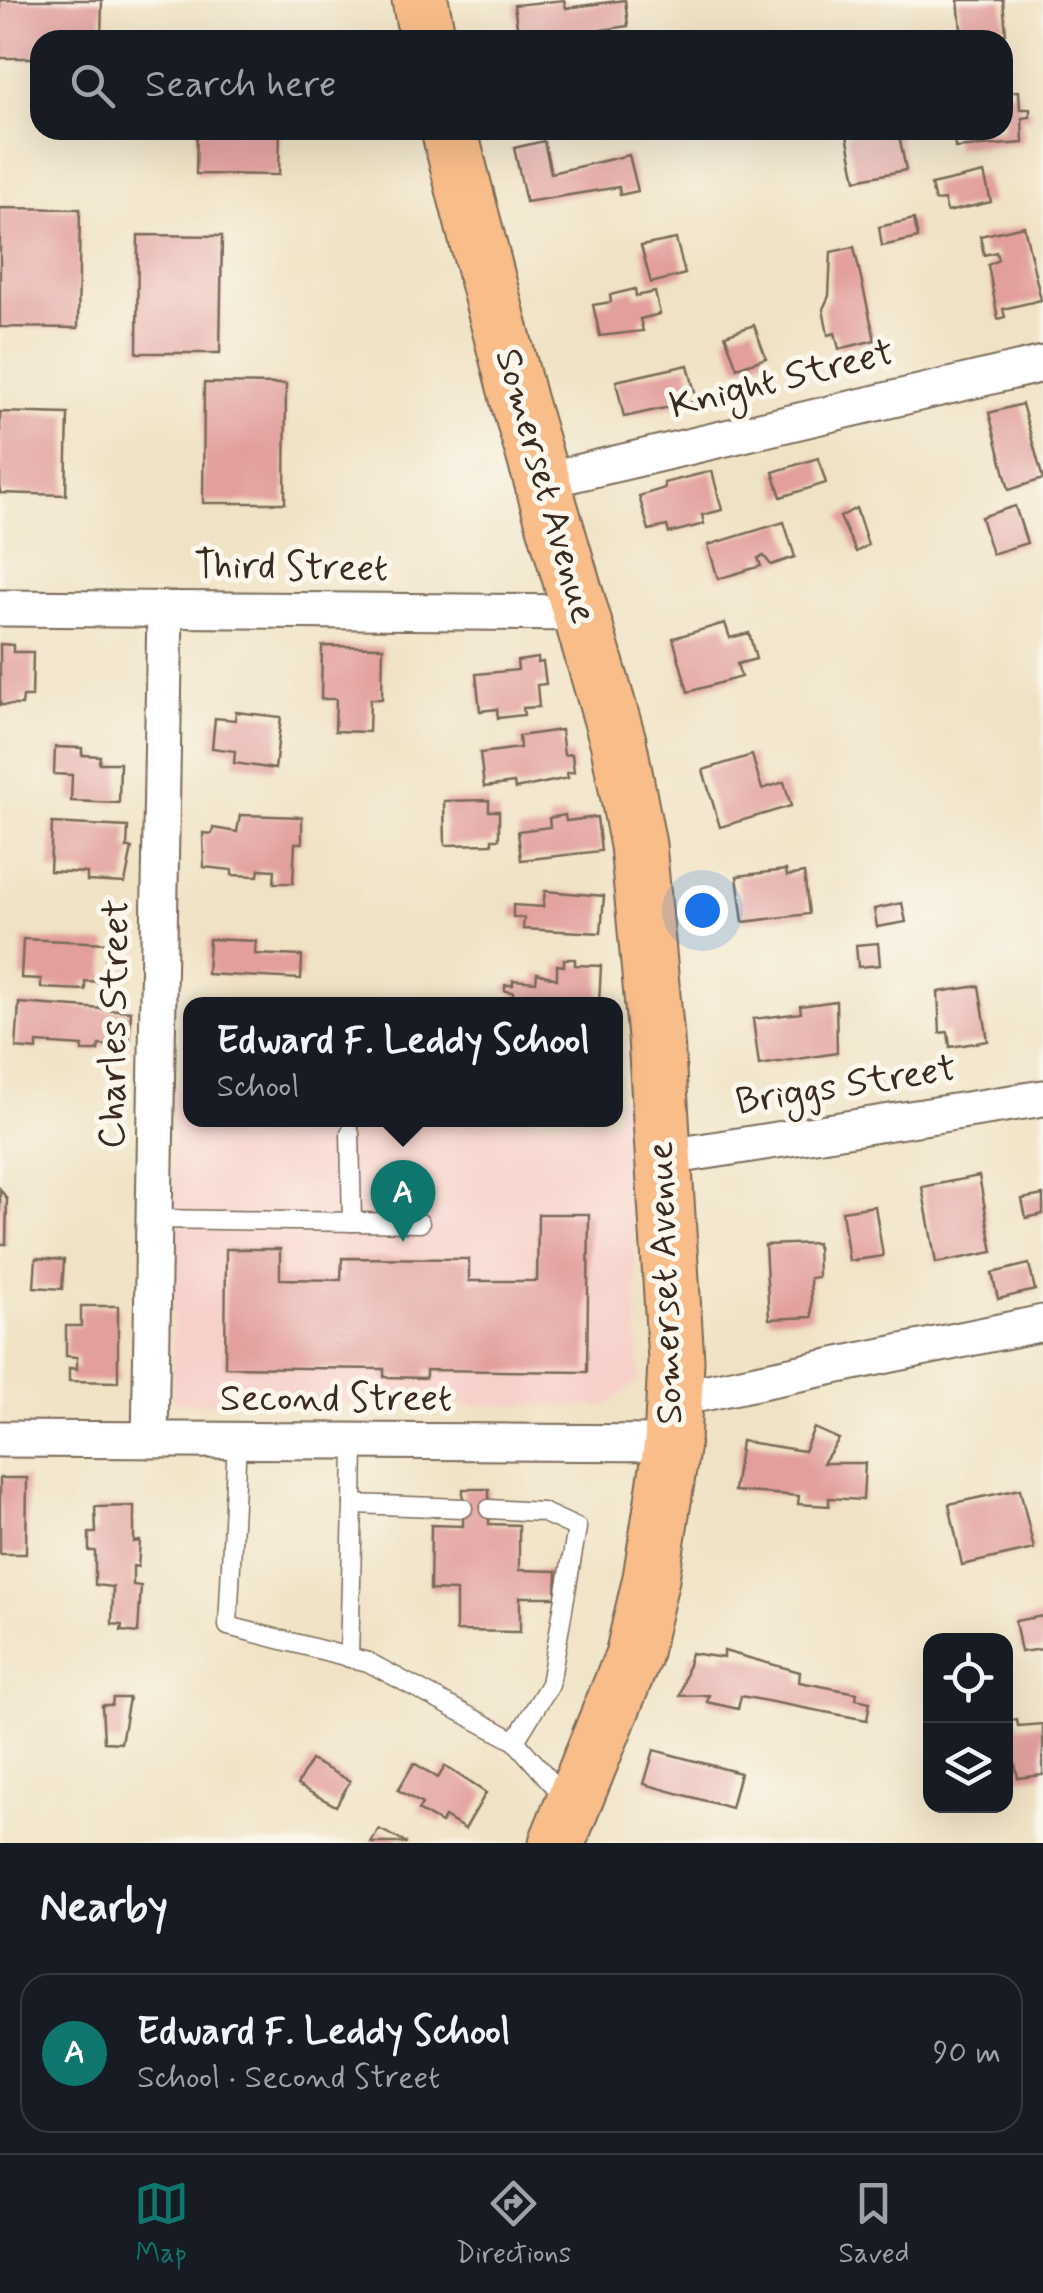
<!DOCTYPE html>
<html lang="en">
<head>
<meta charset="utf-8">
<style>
  :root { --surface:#171b24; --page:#242831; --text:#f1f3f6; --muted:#9ea1a6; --line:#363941; --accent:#0f766e }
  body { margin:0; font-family:Mynerve,sans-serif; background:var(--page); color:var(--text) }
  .controls { position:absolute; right:30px; bottom:30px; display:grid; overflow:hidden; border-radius:20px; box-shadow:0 10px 40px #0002 }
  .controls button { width:90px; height:90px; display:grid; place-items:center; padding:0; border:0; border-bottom:2px solid var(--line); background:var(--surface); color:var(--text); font:50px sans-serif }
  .you { position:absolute; left:702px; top:910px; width:35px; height:35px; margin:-25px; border:8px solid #fff; border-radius:50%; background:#1a73e8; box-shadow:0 0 0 15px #1a73e833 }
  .badge { display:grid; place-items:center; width:65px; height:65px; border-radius:50%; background:var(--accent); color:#fff; font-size:32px; font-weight:700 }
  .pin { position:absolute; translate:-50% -82px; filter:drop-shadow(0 2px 5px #0008) }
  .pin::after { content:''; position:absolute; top:52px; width:35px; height:30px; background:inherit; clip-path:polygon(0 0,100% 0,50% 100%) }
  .popup { position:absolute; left:183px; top:997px; width:440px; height:130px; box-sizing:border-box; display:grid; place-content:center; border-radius:20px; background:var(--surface); filter:drop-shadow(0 2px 8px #0005); font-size:32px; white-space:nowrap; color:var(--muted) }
  .popup b { font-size:38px; color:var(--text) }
  .popup::after { content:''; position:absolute; left:50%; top:100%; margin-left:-20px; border:20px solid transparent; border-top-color:var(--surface) }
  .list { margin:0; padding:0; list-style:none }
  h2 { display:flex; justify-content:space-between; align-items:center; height:130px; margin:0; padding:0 40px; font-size:42px }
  h2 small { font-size:32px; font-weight:400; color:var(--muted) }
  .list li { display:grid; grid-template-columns:65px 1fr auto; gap:30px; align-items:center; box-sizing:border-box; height:160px; margin:0 20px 20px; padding:0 20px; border:2px solid var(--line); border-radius:30px }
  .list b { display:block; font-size:38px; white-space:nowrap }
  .list p { margin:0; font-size:32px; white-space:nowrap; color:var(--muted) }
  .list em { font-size:32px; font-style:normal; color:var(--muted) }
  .icon { flex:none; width:55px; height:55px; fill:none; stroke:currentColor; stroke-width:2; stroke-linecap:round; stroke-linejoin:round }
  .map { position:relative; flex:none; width:1043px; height:1843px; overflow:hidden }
  .search { position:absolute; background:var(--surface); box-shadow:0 10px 40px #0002; left:30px; right:30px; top:30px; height:110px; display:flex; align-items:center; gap:25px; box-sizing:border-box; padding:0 35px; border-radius:30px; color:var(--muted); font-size:38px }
  .sheet { height:310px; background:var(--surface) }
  nav { display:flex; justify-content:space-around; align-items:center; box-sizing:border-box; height:140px; border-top:2px solid var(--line); background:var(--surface); font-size:28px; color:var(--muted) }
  nav a { display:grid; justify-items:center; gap:5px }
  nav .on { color:var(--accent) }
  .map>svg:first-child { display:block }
</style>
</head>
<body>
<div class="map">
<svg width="1043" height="1843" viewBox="0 0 1043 1843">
  <rect width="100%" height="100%" fill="#fbf7ec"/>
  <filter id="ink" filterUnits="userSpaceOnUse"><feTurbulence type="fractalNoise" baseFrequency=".01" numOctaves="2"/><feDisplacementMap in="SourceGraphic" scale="20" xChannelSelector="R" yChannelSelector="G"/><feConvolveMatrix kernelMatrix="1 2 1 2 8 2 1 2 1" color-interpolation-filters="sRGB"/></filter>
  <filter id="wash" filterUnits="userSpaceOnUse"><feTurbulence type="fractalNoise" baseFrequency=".0048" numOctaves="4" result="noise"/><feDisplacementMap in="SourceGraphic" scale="40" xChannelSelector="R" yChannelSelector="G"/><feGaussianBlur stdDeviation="2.25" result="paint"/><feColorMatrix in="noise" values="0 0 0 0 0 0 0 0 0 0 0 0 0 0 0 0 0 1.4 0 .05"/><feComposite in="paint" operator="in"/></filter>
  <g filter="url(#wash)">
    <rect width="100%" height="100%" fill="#f0e2c4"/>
    <!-- built -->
    <path fill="#f7d0ca" d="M 172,1086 L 190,1086 L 190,1120 L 616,1120 L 616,1098 L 630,1098 L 639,1380 L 606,1406 L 173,1403 Z"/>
    <g id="blocks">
      <!-- building -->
      <g fill="#e29f9d">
        <path d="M 0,0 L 102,0 L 101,40 L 40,40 L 40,58 L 0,58 Z"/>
        <path d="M 564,0 L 566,8 L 625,0 L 628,26 L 575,34 L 576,40 L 519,40 L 514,5 Z"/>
        <path d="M 958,0 L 1003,0 L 1006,34 L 962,39 Z"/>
        <path d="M 1019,91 L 1020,109 L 1030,109 L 1030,117 L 1022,118 L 1023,143 L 955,148 L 954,130 L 1003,130 L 1003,92 Z"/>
        <path d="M 197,130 L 280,130 L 279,175 L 196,174 Z"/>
        <path d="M 862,130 L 898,130 L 906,170 L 856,180 L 847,135 Z"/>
        <path d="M 544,141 L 551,173 L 629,155 L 638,191 L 620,195 L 619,187 L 526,202 L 514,148 Z"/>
        <path d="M 984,173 L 991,202 L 947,212 L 944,200 L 935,201 L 931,185 Z"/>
        <path d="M 0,208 L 80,209 L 78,328 L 0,327 Z"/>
        <path d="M 914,219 L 918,238 L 882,246 L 879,227 Z"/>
        <path d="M 1024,226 L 1041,300 L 1003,309 L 1005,317 L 998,319 L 988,265 L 998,260 L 996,252 L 984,255 L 980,236 Z"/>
        <path d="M 138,235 L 222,236 L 220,353 L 137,353 Z"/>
        <path d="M 676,239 L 685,274 L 651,283 L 641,246 Z"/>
        <path d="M 854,247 L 875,340 L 839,349 L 835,333 L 828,335 L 823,309 L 829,296 L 831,252 Z"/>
        <path d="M 635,289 L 636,296 L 655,292 L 660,314 L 640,319 L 643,331 L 600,336 L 593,305 L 611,302 L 610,295 Z"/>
        <path d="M 754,325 L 766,358 L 737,368 L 725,335 Z"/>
        <path d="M 688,365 L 697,401 L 624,417 L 616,381 Z"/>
        <path d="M 204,383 L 286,384 L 285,503 L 203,503 Z"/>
        <path d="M 1022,404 L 1043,479 L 1009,490 L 989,413 Z"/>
        <path d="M 0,412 L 68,414 L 66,495 L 0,493 Z"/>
        <path d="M 818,458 L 826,483 L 781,497 L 773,472 Z"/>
        <path d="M 712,471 L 722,510 L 702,515 L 704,524 L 669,533 L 667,526 L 649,530 L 639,496 L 665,488 L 664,483 Z"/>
        <path d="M 1015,506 L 1027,543 L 992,554 L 981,517 Z"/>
        <path d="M 856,508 L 868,545 L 856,552 L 840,517 Z"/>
        <path d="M 784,522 L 795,557 L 771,565 L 764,556 L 758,558 L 761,566 L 718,579 L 708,545 Z"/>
        <path d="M 725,623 L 730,638 L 749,633 L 756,659 L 737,664 L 741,677 L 688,692 L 673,638 Z"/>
        <path d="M 0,644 L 13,645 L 13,652 L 33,652 L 32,697 L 23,697 L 22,705 L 0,705 Z"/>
        <path d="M 322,646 L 383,647 L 382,699 L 370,699 L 369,732 L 335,731 L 336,699 L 321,699 Z"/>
        <path d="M 538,658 L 538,663 L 543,662 L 546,684 L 537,685 L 539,707 L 523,708 L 524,715 L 498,718 L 497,709 L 480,711 L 476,674 L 518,670 L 517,661 Z"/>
        <path d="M 236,712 L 281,717 L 275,769 L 234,763 L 235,751 L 212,748 L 215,718 L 235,720 Z"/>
        <path d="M 561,730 L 564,755 L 572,754 L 574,772 L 567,773 L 568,778 L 515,789 L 514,783 L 484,787 L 480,753 L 520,748 L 519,736 Z"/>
        <path d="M 55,747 L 82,748 L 82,755 L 100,756 L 99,763 L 120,763 L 119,803 L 71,801 L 72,775 L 54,774 Z"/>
        <path d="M 752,755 L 762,789 L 784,782 L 791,806 L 720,827 L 703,770 Z"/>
        <path d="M 489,800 L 489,811 L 499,811 L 499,839 L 492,839 L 492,844 L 445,845 L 444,801 Z"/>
        <path d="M 240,815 L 302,817 L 302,843 L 295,843 L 293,883 L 274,883 L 275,870 L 259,869 L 258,876 L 232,875 L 232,870 L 204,867 L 203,833 L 212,834 L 213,828 L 237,832 Z"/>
        <path d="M 565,815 L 566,821 L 597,817 L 601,851 L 521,860 L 518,831 L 550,827 L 549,818 Z"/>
        <path d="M 52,823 L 128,827 L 127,848 L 132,848 L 125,883 L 87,881 L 87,873 L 50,871 Z"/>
        <path d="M 786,870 L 787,876 L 804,873 L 809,914 L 743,922 L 737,876 Z"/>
        <path d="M 545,891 L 604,896 L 601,933 L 523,929 L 524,918 L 513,917 L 513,905 L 543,907 Z"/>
        <path d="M 902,903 L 906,922 L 877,927 L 874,909 Z"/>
        <path d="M 23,939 L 107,943 L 104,982 L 85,981 L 85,990 L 41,988 L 41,979 L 21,978 Z"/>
        <path d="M 209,939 L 256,941 L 255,954 L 302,956 L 301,979 L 207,974 Z"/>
        <path d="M 878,943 L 880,965 L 858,967 L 856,945 Z"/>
        <path d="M 564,959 L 575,959 L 575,965 L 601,966 L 599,1004 L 513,1004 L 513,992 L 505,991 L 505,985 L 513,985 L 513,980 L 536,982 L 537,973 L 557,979 L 557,965 L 564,966 Z"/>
        <path d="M 979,986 L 988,1041 L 950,1047 L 948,1032 L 940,1033 L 938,992 Z"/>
        <path d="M 836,1001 L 837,1053 L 759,1065 L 753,1019 L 801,1013 L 800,1006 Z"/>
        <path d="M 19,1003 L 131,1011 L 129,1047 L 99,1045 L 98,1051 L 82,1051 L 83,1046 L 37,1043 L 37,1050 L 16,1048 Z"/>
        <path d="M 979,1176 L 993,1252 L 936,1263 L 922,1187 Z"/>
        <path d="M 0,1189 L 7,1199 L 6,1244 L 0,1244 Z"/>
        <path d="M 1043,1195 L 1043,1214 L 1026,1218 L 1022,1199 Z"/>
        <path d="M 875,1206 L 883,1256 L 849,1261 L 842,1211 Z"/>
        <path d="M 538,1214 L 589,1214 L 587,1372 L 426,1370 L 426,1378 L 384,1377 L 384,1369 L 225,1367 L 226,1249 L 280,1249 L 280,1279 L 341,1280 L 342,1258 L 469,1259 L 469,1281 L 537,1281 Z"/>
        <path d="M 817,1243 L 818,1277 L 810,1278 L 812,1317 L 769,1319 L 765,1245 Z"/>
        <path d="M 36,1258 L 64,1260 L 62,1289 L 34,1287 Z"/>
        <path d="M 1029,1264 L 1035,1290 L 998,1299 L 992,1273 Z"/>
        <path d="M 81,1306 L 118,1306 L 118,1382 L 69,1381 L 69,1368 L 77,1369 L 77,1357 L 66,1356 L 66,1326 L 81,1326 Z"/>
        <path d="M 814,1428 L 839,1439 L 823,1463 L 865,1463 L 863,1500 L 829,1498 L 829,1506 L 798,1504 L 799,1496 L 734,1491 L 741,1441 L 804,1451 Z"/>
        <path d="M 0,1478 L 27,1478 L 26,1554 L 0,1554 Z"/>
        <path d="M 463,1489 L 489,1489 L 489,1524 L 519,1525 L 519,1570 L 557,1571 L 556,1597 L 520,1597 L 520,1632 L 456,1631 L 456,1591 L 430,1590 L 431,1525 L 463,1526 Z"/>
        <path d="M 1020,1489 L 1034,1549 L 962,1565 L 949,1504 Z"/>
        <path d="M 134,1506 L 134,1542 L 140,1541 L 138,1567 L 133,1566 L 133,1585 L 141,1586 L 138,1633 L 121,1631 L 122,1625 L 112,1624 L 113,1587 L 95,1585 L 95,1551 L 89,1551 L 89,1533 L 96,1533 L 95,1507 Z"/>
        <path d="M 1043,1616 L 1043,1649 L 1021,1652 L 1015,1621 Z"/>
        <path d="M 724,1651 L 800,1672 L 799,1682 L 857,1693 L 856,1699 L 870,1702 L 867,1720 L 741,1696 L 738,1709 L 707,1702 L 709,1695 L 680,1696 L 691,1653 L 724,1658 Z"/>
        <path d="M 113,1698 L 129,1698 L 121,1743 L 104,1742 L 102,1705 L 112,1705 Z"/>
        <path d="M 1017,1719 L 1018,1726 L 1043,1724 L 1043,1775 L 1018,1778 L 1006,1722 Z"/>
        <path d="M 654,1750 L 740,1773 L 731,1808 L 644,1784 Z"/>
        <path d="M 311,1760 L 350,1781 L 336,1806 L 297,1785 Z"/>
        <path d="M 414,1763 L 438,1778 L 445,1766 L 486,1793 L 465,1829 L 445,1817 L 441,1823 L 418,1810 L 422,1804 L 398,1790 Z"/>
        <path d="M 379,1829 L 407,1843 L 371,1843 Z"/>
      </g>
    </g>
  </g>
  <g filter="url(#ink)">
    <use href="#blocks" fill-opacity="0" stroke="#7a6a58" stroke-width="2.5"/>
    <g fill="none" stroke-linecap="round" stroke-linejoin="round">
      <defs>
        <g id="lane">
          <path d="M 350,1133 L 352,1222"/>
          <path d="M 154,1219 L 420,1223"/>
          <path d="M 237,1441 L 228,1626 L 368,1662 L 515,1741 L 567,1800"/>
          <path d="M 354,1442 L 353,1504 L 463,1508"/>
          <path d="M 489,1509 L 542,1512 L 577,1528 L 550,1684 L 515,1741"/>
          <path d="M 349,1658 L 353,1504"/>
        </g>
        <g id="street">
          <path d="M 542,481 L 1043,364"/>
          <path d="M 0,608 L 582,613"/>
          <path d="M 662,1158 L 1043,1098"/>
          <path d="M 674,1399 L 1043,1323"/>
          <path d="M 0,1439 L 672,1443"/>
          <path d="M 150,1440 L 165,609"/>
        </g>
        <g id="primary">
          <path d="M 420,0 L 428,40"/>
          <path d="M 449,130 L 519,402 L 618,741 L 638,845 L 656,1038 L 676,1361 L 672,1443 L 651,1578 L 633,1656 L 557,1843"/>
        </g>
      </defs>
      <!-- lane casing -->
      <use href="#lane" stroke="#7a6a58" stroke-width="21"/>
      <!-- street casing -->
      <use href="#street" stroke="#7a6a58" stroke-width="39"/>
      <!-- primary casing -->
      <use href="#primary" stroke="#7a6a58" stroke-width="59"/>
      <!-- lane -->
      <use href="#lane" stroke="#fff" stroke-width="18"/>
      <!-- street -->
      <use href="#street" stroke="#fff" stroke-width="35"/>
      <!-- primary -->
      <use href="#primary" stroke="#f8bd89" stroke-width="55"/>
    </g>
  </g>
  <g text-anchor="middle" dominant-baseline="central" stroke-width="10" stroke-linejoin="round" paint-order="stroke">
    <!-- street labels -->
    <g font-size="38" fill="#3b2a1e" stroke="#fbf7ec">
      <text transform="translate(782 380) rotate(-14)">Knight Street</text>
      <text transform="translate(545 486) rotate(74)">Somerset Avenue</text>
      <text transform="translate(291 568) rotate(1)">Third Street</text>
      <text transform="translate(115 1024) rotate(-89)">Charles Street</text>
      <text transform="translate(846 1086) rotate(-9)">Briggs Street</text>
      <text transform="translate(666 1283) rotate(-92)">Somerset Avenue</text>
      <text x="336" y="1399">Second Street</text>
    </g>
  </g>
</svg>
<div class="controls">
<button><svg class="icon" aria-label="locate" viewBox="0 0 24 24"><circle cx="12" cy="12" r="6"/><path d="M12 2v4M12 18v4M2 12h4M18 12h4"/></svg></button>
<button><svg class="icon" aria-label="layers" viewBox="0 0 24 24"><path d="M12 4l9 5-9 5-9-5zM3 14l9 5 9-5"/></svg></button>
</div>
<div class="you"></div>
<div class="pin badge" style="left:403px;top:1242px">A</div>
<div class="popup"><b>Edward F. Leddy School</b>School</div>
<div class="search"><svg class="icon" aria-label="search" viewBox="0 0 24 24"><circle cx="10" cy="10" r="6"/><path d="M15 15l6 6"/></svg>Search here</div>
</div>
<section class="sheet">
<h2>Nearby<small></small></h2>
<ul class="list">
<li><span class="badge">A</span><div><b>Edward F. Leddy School</b><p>School · Second Street</p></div><em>90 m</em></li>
</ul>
</section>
<nav>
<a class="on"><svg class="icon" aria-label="map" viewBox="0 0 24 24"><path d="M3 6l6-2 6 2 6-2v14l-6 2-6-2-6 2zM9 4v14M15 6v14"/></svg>Map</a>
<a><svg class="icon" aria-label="directions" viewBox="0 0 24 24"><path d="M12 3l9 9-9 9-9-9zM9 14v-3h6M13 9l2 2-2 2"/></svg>Directions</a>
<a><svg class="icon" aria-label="saved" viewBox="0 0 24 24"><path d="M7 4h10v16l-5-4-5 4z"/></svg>Saved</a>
</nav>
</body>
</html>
